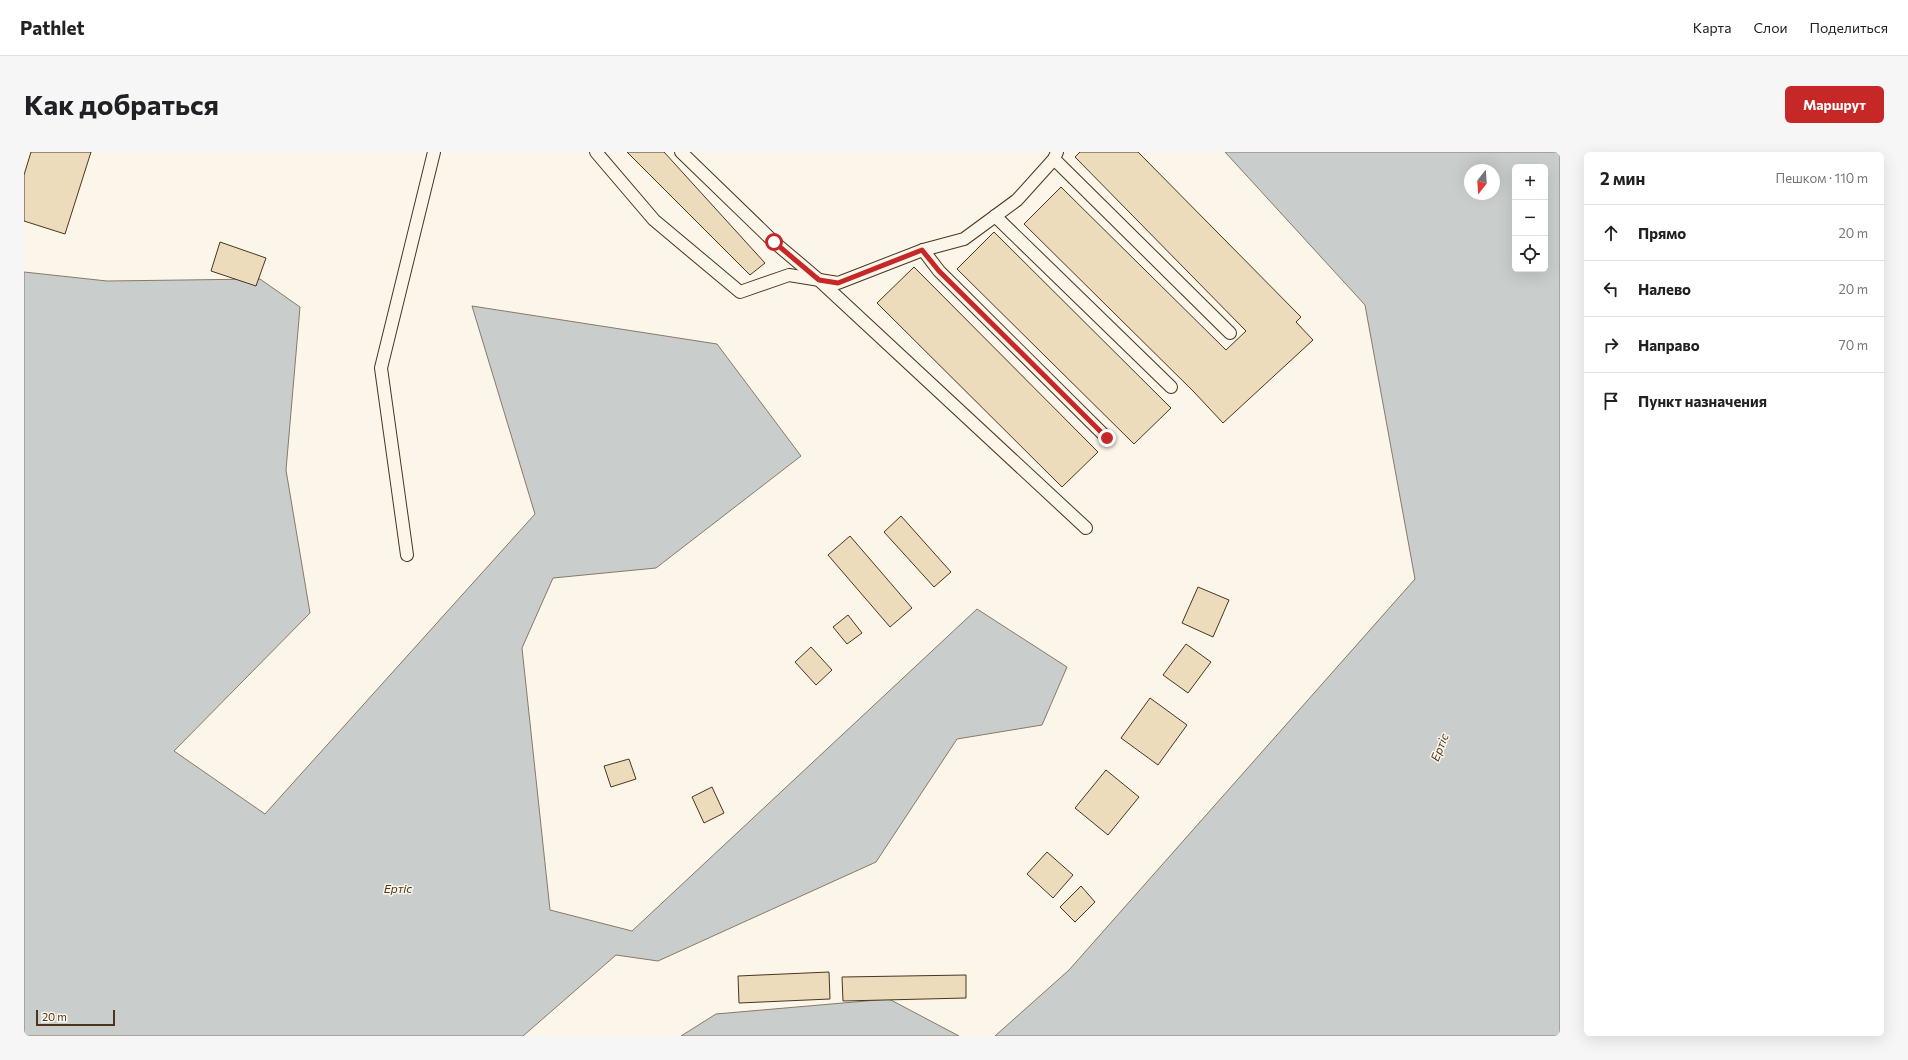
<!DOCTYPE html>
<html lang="ru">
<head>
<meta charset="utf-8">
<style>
  :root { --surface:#fff; --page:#f6f6f6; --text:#202124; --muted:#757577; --line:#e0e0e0; --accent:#c62828 }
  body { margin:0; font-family:Commissioner,sans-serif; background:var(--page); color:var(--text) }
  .controls { position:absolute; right:12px; top:12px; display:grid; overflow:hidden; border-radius:6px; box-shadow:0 4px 16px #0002 }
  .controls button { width:36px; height:36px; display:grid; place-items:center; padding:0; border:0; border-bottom:1px solid var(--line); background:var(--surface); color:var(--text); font:20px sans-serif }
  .compass { position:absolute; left:1440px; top:12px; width:36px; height:36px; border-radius:50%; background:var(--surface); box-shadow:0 4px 16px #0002; rotate:197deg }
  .scale { position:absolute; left:12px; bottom:10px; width:79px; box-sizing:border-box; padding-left:4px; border:2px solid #4a3520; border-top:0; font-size:11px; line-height:14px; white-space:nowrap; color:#4a3520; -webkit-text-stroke:3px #fbf6e9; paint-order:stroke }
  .stop { position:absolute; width:12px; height:12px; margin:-9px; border:3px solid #c62828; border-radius:50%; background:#fff }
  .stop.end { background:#c62828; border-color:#fff; box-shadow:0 1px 4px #0008 }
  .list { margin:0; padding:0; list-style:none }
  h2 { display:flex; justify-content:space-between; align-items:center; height:52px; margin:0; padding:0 16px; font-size:17px }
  h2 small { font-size:13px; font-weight:400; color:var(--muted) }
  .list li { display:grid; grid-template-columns:26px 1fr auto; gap:12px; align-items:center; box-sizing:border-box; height:56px; padding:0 16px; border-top:1px solid var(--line) }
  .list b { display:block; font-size:15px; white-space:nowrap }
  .list em { font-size:13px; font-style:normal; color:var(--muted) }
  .icon { flex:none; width:22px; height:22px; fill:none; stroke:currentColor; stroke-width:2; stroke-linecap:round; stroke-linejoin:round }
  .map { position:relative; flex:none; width:1536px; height:884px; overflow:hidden; border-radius:6px }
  header { display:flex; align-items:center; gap:24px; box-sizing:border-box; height:56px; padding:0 20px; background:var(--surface); border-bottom:1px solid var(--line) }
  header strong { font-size:19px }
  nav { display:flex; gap:22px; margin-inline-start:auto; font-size:14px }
  .intro { display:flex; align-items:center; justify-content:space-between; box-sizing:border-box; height:96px; padding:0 24px }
  h1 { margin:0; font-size:28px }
  .button { padding:10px 18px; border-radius:6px; background:var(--accent); color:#fff; font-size:14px; font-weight:700 }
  main { display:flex; gap:24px; padding:0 24px }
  aside { flex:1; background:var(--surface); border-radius:6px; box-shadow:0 4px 16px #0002 }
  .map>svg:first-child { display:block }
</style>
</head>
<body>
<header>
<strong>Pathlet</strong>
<nav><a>Карта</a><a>Слои</a><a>Поделиться</a></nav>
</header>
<div class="intro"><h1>Как добраться</h1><a class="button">Маршрут</a></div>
<main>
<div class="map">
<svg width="1536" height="884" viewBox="0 0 1536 884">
  <rect width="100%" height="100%" fill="#fbf6e9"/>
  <!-- water -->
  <g fill="#c9cecd" stroke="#887966" fill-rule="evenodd">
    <path d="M 1201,0 L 1536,0 L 1536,884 L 971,884 L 1045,818 L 1391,427 L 1341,153 ZM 1491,15 L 1521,15 L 1521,117 L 1491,117 ZM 1446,18 L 1470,18 L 1470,42 L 1446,42 Z"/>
    <path d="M 0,120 L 83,129 L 236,127 L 276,155 L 262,318 L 286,461 L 150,599 L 241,662 L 511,362 L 448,154 L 693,192 L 777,304 L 632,416 L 529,426 L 498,496 L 526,758 L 608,779 L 953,457 L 1043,515 L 1018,573 L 933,587 L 852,710 L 634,809 L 592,803 L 499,884 L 0,884 Z"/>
    <path d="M 865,847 L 935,884 L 657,884 L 692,862 Z"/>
  </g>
  <!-- building -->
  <g fill="#ecdcbc" stroke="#4a3520">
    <path d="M 7,0 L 67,0 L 41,82 L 0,69 L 0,23 Z"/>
    <path d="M 603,0 L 640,0 L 741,111 L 726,123 Z"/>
    <path d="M 1056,0 L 1114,0 L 1277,165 L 1272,170 L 1289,188 L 1199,271 L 1170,240 L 1000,72 L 1037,35 L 1202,198 L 1222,179 L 1051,5 Z"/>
    <path d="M 970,80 L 1147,256 L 1110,292 L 933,117 Z"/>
    <path d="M 196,90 L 242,106 L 232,134 L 187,119 Z"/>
    <path d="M 890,115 L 1074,300 L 1038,335 L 853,151 Z"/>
    <path d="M 877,364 L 927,420 L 910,435 L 860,380 Z"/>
    <path d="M 826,384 L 888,456 L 866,475 L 804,403 Z"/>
    <path d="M 1174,435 L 1205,448 L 1189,485 L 1158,471 Z"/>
    <path d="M 824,463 L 838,481 L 823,492 L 809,475 Z"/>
    <path d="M 1162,492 L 1187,510 L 1164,541 L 1139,523 Z"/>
    <path d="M 787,495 L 808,518 L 792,533 L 771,510 Z"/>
    <path d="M 1126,546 L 1163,573 L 1134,613 L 1097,586 Z"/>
    <path d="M 605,607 L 612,627 L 587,635 L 580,614 Z"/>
    <path d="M 1082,618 L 1115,645 L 1084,683 L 1051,656 Z"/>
    <path d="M 688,635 L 700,661 L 680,671 L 668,645 Z"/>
    <path d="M 1023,700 L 1049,723 L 1029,746 L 1003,722 Z"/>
    <path d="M 1057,734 L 1071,750 L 1051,770 L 1036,755 Z"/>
    <path d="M 805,820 L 806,847 L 715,851 L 714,824 Z"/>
    <path d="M 942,823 L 942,846 L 819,849 L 818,825 Z"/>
  </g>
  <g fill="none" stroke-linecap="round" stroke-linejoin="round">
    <defs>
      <g id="lane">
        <path d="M 572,0 L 630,68 L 716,140 L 765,123 L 814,131 L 899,98 L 940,87 L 993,48 L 1030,7 L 1033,0"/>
        <path d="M 657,0 L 750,90 L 795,128 L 1062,376"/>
        <path d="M 1030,7 L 1206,181"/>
        <path d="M 971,64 L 1147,235"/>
        <path d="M 899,98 L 915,119 L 1083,286"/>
        <path d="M 383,403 L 357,216 L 410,0"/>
      </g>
    </defs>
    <!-- lane casing -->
    <use href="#lane" stroke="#4a3520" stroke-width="14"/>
    <!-- lane -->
    <use href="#lane" stroke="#fbf6e9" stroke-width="12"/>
  </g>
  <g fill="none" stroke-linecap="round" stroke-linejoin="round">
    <!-- route -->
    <path stroke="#c62828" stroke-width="5" d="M 750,90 L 795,128 L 814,131 L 898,98 L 915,119 L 1083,286"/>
  </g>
  <g text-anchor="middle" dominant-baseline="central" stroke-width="3" stroke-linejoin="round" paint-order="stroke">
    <!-- water labels -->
    <g font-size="12" font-style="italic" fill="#4a3520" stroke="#fbf6e9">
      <text transform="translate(1415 595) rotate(-68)">Ертіс</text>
      <text x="374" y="736">Ертіс</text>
    </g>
  </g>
</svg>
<div class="controls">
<button>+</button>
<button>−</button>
<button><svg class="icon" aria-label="locate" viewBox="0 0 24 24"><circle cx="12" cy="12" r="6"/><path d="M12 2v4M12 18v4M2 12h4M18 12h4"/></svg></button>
</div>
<svg class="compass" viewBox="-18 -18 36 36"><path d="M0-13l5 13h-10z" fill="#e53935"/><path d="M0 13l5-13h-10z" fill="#757577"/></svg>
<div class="scale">20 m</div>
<div class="stop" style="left:750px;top:90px"></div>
<div class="stop end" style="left:1083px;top:286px"></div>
</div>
<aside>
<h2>2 мин<small>Пешком · 110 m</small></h2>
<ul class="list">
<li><svg class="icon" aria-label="ahead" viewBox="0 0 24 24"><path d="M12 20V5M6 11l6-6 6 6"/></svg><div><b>Прямо</b></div><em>20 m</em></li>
<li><svg class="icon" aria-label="left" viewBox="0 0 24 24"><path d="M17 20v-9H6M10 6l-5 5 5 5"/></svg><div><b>Налево</b></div><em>20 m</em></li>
<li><svg class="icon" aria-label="right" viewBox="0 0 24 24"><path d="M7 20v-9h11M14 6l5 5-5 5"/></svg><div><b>Направо</b></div><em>70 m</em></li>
<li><svg class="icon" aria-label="arrive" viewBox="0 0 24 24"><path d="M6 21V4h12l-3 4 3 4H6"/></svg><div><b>Пункт назначения</b></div></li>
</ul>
</aside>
</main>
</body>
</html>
